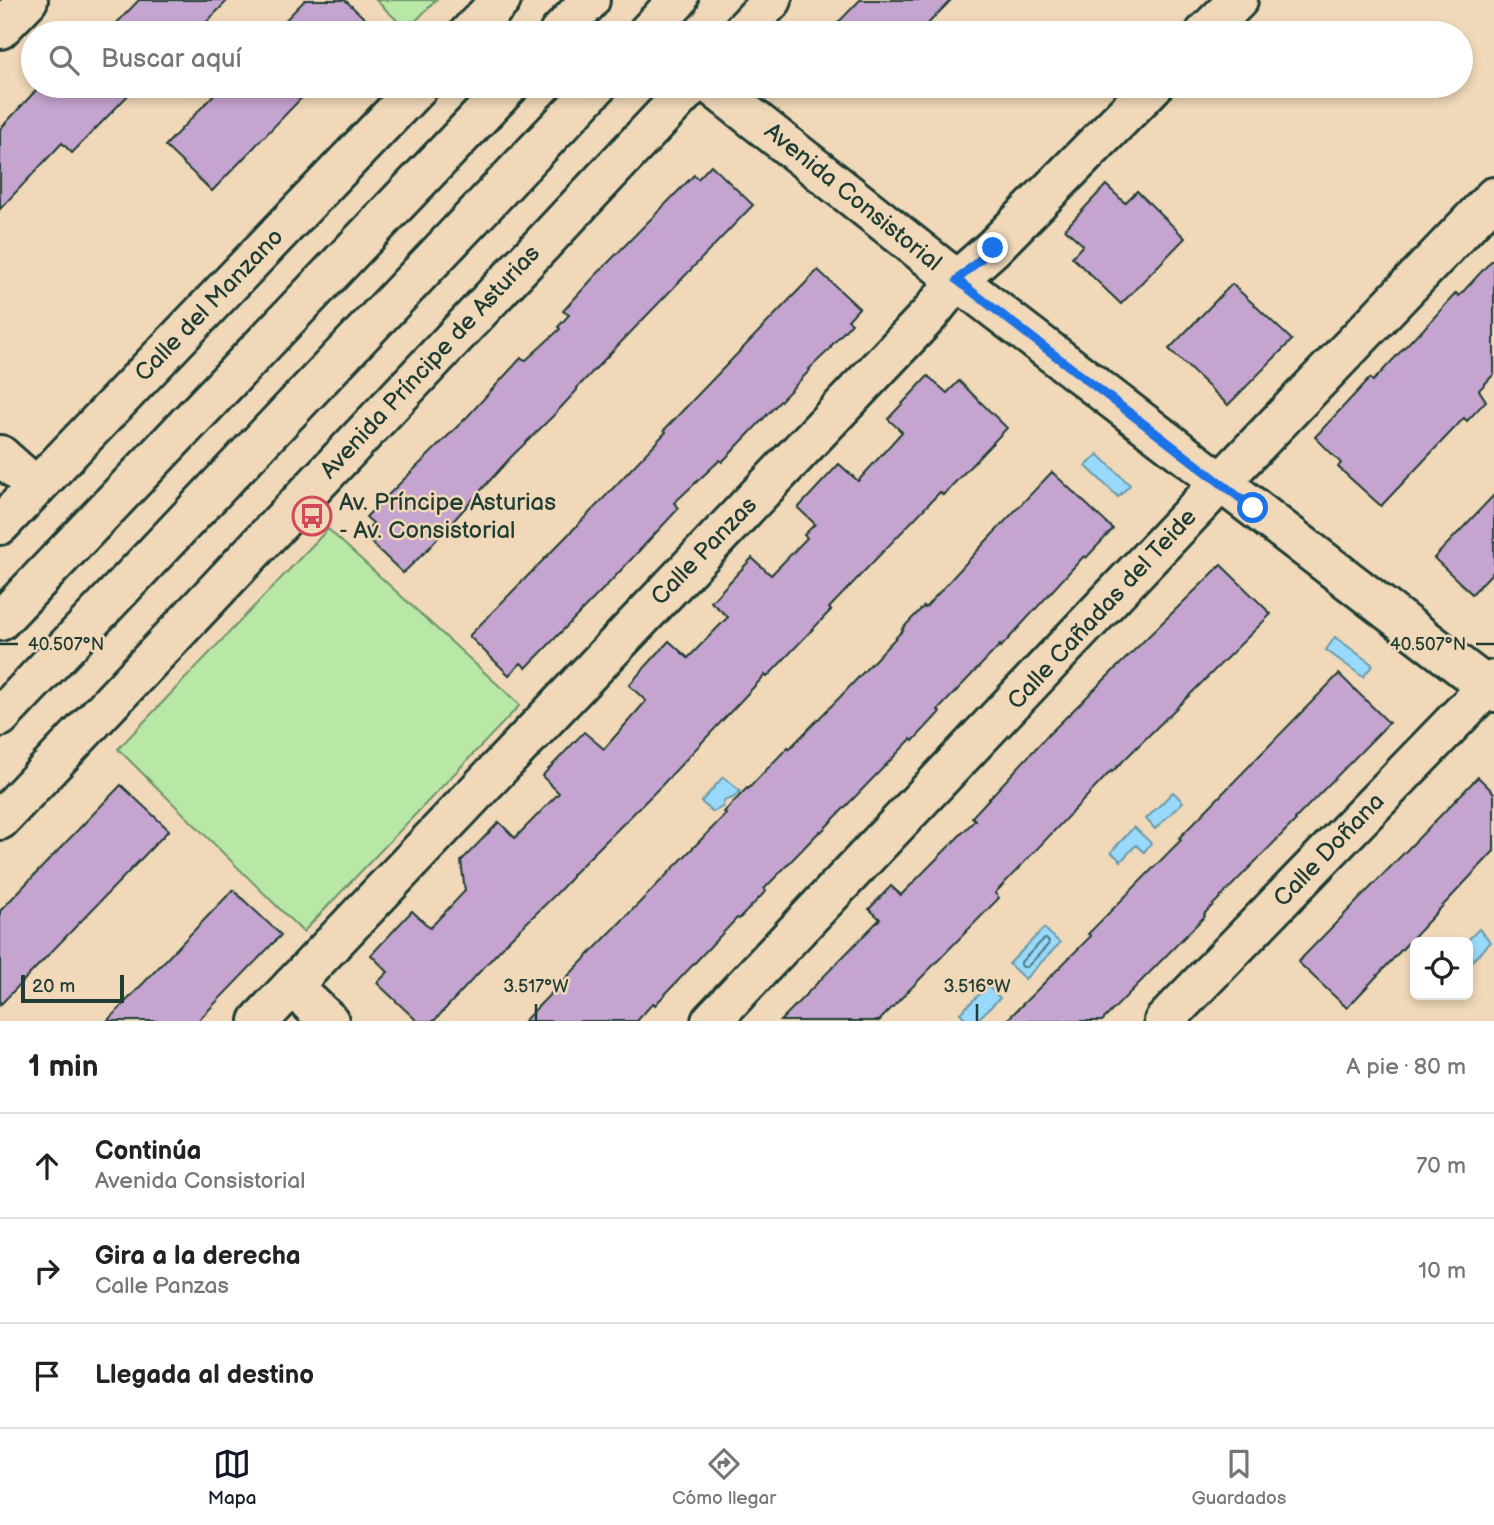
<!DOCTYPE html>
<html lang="es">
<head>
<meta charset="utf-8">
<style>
  :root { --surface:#fff; --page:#f6f6f6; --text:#222; --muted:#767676; --line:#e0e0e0; --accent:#111827 }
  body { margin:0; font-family:"Balsamiq Sans",sans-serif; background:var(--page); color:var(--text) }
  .controls { position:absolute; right:21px; bottom:21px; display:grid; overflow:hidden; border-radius:10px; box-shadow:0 4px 10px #0003 }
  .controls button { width:63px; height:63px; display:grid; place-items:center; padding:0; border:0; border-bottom:2px solid var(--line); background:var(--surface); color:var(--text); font:35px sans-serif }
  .scale { position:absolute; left:21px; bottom:18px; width:103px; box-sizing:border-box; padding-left:7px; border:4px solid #1f3d34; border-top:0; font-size:19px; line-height:24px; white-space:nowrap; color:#1f3d34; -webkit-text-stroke:5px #f0d8b8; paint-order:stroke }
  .stop { position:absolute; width:21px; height:21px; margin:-16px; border:5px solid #1a73e8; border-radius:50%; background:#fff }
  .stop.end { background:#1a73e8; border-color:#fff; box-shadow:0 2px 7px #0008 }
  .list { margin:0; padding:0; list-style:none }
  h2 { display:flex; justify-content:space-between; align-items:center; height:91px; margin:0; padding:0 28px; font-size:30px }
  h2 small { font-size:23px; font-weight:400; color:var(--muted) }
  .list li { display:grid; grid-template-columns:46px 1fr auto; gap:21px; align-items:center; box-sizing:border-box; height:105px; padding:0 28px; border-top:2px solid var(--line) }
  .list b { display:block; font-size:26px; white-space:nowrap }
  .list p { margin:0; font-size:23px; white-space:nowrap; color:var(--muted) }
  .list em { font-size:23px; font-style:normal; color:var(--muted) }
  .icon { flex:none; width:38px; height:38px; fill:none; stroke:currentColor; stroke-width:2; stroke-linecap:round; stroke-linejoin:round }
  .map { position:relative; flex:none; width:1494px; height:1021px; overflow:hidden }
  .search { position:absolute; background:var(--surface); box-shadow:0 4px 10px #0003; left:21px; right:21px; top:21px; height:77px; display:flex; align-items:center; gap:18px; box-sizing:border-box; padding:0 24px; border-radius:38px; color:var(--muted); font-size:26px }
  .sheet { height:406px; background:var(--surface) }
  nav { display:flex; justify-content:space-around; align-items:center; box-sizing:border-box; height:98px; border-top:2px solid var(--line); background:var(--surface); font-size:19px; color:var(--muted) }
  nav a { display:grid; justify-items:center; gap:4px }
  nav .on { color:var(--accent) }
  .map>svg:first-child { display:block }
</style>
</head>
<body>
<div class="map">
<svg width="1494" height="1021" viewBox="0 0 1494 1021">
  <rect width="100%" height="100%" fill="#f0d8b8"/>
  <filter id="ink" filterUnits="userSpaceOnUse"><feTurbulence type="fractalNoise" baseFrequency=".0143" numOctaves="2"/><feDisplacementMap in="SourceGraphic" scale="14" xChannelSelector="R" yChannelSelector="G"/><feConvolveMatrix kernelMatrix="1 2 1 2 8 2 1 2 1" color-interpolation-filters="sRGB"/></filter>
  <g filter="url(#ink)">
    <!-- green -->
    <g fill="#b9e7a6" stroke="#6c926d" stroke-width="2">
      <path d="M 376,0 L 436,0 L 407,30 Z"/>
      <path d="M 328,529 L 520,705 L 303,932 L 118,749 Z"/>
    </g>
    <!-- water -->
    <g fill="#99d9fb" stroke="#689bab" stroke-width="2">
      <path d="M 1098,454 L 1130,485 L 1118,497 L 1086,466 Z"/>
      <path d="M 1335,637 L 1373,665 L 1363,677 L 1326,650 Z"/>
      <path d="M 723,777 L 740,791 L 733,798 L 725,800 L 722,807 L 713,812 L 701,802 Z"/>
      <path d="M 1173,792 L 1183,802 L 1155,829 L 1146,819 Z"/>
      <path d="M 1134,827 L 1151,843 L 1144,852 L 1136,845 L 1121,861 L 1111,852 Z"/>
      <path d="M 1044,928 L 1060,943 L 1025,979 L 1009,964 Z"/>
      <path d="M 1479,929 L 1491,942 L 1468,965 L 1468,942 L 1466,942 Z"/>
      <path d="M 988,986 L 1000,998 L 976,1021 L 968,1021 L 960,1013 Z"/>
    </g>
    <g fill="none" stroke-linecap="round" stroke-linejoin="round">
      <!-- shore -->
      <path stroke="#507b84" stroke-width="2" d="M 1046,939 L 1049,942 L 1048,945 L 1027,967 L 1023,967 L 1021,965 L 1021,962 L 1043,940 Z"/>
    </g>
    <!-- building -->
    <g fill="#c5a4cf" stroke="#1f3d34" stroke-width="2">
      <path d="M 139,0 L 228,0 L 196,33 L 107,33 Z"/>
      <path d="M 305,0 L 345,0 L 380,33 L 273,33 Z"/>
      <path d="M 860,0 L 951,0 L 919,33 L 828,33 Z"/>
      <path d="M 40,86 L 137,86 L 72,153 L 62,143 L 0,209 L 0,129 Z"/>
      <path d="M 222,86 L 313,86 L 212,191 L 165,146 Z"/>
      <path d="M 711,165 L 753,205 L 577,388 L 577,390 L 553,416 L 511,457 L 428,549 L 403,573 L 363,535 L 373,523 L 366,517 L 468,416 L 521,358 L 526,360 L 560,329 L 558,327 L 569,315 L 563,311 L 595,276 L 694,175 L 698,179 Z"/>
      <path d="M 1106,185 L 1125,203 L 1137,191 L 1185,238 L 1121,304 L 1072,257 L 1083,245 L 1065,229 Z"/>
      <path d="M 1494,258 L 1494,374 L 1479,390 L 1486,401 L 1467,421 L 1464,418 L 1381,506 L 1338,467 L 1341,463 L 1315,437 L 1370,378 L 1373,381 L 1419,332 L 1420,333 L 1456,293 L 1459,296 Z"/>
      <path d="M 818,270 L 859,308 L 848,320 L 852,323 L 830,347 L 831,348 L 809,369 L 810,370 L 722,462 L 720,460 L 674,503 L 679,508 L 610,582 L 526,668 L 521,663 L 509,675 L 469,636 L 601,501 L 666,432 L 664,430 Z"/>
      <path d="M 1232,284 L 1292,340 L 1228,405 L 1169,349 Z"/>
      <path d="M 928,376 L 947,393 L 959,381 L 1007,428 L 943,495 L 940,492 L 829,608 L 831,610 L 767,677 L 765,675 L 662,785 L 572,875 L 572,877 L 558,892 L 511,938 L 434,1021 L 417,1021 L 377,983 L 388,972 L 371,955 L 412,911 L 430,928 L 465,891 L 461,861 L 499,822 L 515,838 L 559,793 L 542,776 L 584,732 L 604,749 L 646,701 L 629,685 L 669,641 L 688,658 L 728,617 L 711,602 L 752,558 L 771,575 L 807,538 L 804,535 L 815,524 L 798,508 L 839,464 L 858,481 L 902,432 L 888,419 Z"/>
      <path d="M 1052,472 L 1113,529 L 1086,558 L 1084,556 L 1001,647 L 1000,645 L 938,710 L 940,712 L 913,741 L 911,739 L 821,832 L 820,831 L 764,889 L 766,891 L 739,919 L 737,918 L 655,1005 L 653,1003 L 637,1021 L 524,1021 L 726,814 L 724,812 L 747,788 L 748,789 L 788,747 L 789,749 L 840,697 L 903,630 L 902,629 L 924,606 L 925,608 L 989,538 Z"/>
      <path d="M 1494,495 L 1494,571 L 1472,594 L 1434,558 Z"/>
      <path d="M 1221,565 L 1271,614 L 1112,772 L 1111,771 L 995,893 L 999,898 L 879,1021 L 780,1021 L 880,919 L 869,909 L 891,886 L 901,895 L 975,820 L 972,817 L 1049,734 Z"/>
      <path d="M 1339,674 L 1389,723 L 1295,819 L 1296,820 L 1204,914 L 1205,916 L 1102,1021 L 1006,1021 L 1091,936 L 1088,934 L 1181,840 L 1179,838 Z"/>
      <path d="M 1478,777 L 1494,793 L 1494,851 L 1347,1008 L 1298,962 Z"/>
      <path d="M 121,785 L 169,830 L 0,1005 L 0,911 Z"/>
      <path d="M 233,890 L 281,935 L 198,1021 L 107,1021 Z"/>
    </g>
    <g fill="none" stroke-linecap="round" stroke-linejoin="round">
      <defs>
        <g id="street">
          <path d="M 0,29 L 28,0"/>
          <path d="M 469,33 L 501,0"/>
          <path d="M 741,33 L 772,0"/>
          <path d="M 1205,33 L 1238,0"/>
          <path d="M 712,86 L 957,280 L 1494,692"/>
          <path d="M 0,455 L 36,487"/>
          <path d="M 0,525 L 419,86"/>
          <path d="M 0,820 L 691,86"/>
          <path d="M 292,986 L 329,1021"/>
          <path d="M 259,1021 L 929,315 L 957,280 L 993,248 L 1153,86"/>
          <path d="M 711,1021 L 1221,482 L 1494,197"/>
          <path d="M 1164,1021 L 1494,680"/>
        </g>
        <g id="secondary">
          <path d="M 559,33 L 590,0"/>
          <path d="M 647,33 L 678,0"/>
          <path d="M 0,621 L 509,86"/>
          <path d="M 0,717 L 597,86"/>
        </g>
      </defs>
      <!-- street casing -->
      <use href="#street" stroke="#1f3d34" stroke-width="44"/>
      <!-- secondary casing -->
      <use href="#secondary" stroke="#1f3d34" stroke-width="44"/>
      <!-- street -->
      <use href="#street" stroke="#f0d8b8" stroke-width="38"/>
      <!-- secondary -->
      <use href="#secondary" stroke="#f0d8b8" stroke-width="38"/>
    </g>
  </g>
  <g fill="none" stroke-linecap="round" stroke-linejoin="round" filter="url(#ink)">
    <!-- route -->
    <path stroke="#1a73e8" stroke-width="9" d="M 993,248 L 957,280 L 1253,508"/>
  </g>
  <!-- ticks -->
  <path fill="none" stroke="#1f3d34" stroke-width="2.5" d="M 0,644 L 18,644M 1476,644 L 1494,644M 536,1004 L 536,1021M 977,1004 L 977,1021"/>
  <!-- icons -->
  <defs>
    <symbol id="bus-ring" viewBox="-11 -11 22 22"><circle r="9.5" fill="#f0d8b8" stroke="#d1495b" stroke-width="1.5"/><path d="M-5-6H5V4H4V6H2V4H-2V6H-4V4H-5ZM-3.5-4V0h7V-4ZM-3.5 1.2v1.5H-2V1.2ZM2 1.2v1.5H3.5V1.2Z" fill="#d1495b"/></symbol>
  </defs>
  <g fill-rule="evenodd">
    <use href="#bus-ring" x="290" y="494" width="44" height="44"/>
  </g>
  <g text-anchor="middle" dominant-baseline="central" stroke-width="5" stroke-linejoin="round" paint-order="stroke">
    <!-- street labels -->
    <g font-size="24" fill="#1f3d34" stroke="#f0d8b8">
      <text transform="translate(853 197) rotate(39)">Avenida Consistorial</text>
      <text transform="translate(209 305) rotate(-46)">Calle del Manzano</text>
      <text transform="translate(430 362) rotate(-47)">Avenida Príncipe de Asturias</text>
      <text transform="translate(704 551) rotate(-46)">Calle Panzas</text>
      <text transform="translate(1102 609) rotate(-47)">Calle Cañadas del Teide</text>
      <text transform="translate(1329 850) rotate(-46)">Calle Doñana</text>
    </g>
    <!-- poi labels -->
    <g font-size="24" fill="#1f3d34" stroke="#f0d8b8" text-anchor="start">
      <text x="339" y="502">Av. Príncipe Asturias<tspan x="339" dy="28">- Av. Consistorial</tspan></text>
    </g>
  </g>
  <g font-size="18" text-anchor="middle" fill="#1f3d34" stroke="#f0d8b8" stroke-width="5" stroke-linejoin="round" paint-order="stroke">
    <text x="66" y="650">40.507°N</text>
    <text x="1428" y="650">40.507°N</text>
    <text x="536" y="992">3.517°W</text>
    <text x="977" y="992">3.516°W</text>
  </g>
</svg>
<div class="controls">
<button><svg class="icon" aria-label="locate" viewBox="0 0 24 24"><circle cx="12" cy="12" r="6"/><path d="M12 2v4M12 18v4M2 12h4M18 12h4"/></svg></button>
</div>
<div class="scale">20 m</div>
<div class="stop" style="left:1253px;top:508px"></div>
<div class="stop end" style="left:993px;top:248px"></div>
<div class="search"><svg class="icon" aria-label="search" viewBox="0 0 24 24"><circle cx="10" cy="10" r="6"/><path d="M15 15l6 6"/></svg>Buscar aquí</div>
</div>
<section class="sheet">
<h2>1 min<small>A pie · 80 m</small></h2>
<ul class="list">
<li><svg class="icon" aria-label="ahead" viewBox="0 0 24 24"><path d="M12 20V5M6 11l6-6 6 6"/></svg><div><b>Continúa</b><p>Avenida Consistorial</p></div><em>70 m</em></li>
<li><svg class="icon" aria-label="right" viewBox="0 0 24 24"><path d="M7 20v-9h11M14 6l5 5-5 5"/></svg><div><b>Gira a la derecha</b><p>Calle Panzas</p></div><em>10 m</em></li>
<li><svg class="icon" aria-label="arrive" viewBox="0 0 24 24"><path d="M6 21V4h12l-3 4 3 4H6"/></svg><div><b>Llegada al destino</b></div></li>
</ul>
</section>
<nav>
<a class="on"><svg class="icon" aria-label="map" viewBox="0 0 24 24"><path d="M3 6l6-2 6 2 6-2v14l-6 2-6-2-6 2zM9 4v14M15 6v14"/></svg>Mapa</a>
<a><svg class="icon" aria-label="directions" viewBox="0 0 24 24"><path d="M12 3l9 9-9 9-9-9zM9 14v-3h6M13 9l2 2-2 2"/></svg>Cómo llegar</a>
<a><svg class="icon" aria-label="saved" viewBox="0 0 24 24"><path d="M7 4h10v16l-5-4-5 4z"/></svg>Guardados</a>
</nav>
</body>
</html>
